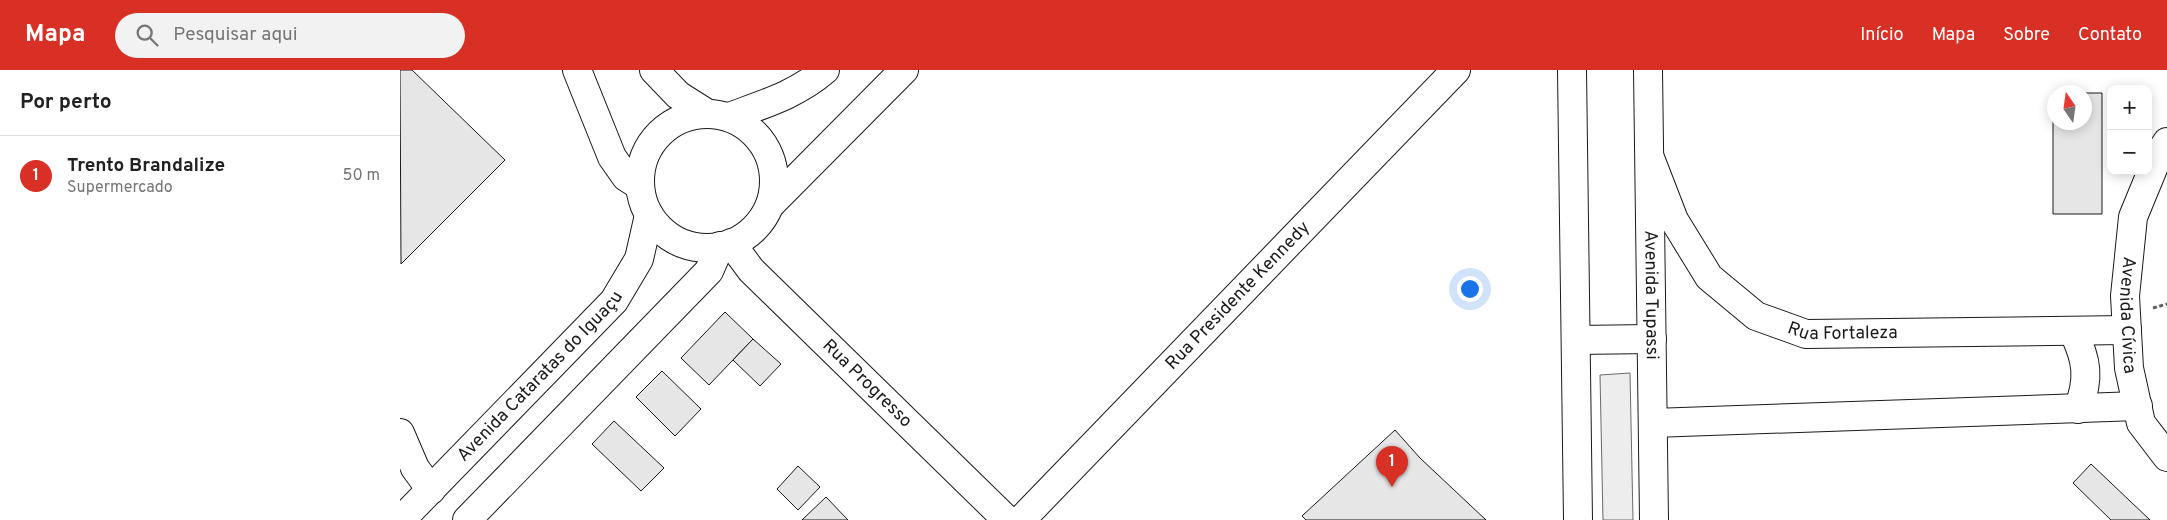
<!DOCTYPE html>
<html lang="pt">
<head>
<meta charset="utf-8">
<style>
  :root { --surface:#fff; --page:#f2f2f2; --text:#222; --muted:#767676; --line:#e0e0e0; --accent:#d93025 }
  body { margin:0; font-family:Overpass,sans-serif; background:var(--page); color:var(--text) }
  .controls { position:absolute; right:15px; top:15px; display:grid; overflow:hidden; border-radius:10px; box-shadow:0 2px 12px #0003 }
  .controls button { width:45px; height:45px; display:grid; place-items:center; padding:0; border:0; border-bottom:1px solid var(--line); background:var(--surface); color:var(--text); font:25px sans-serif }
  .compass { position:absolute; left:1647px; top:15px; width:45px; height:45px; border-radius:50%; background:var(--surface); box-shadow:0 2px 12px #0003; rotate:347deg }
  .you { position:absolute; left:1069px; top:218px; width:18px; height:18px; margin:-12px; border:4px solid #fff; border-radius:50%; background:#1a73e8; box-shadow:0 0 0 8px #1a73e833 }
  .badge { display:grid; place-items:center; width:32px; height:32px; border-radius:50%; background:var(--accent); color:#fff; font-size:16px; font-weight:700 }
  .pin { position:absolute; translate:-50% -41px; filter:drop-shadow(0 1px 2px #0008) }
  .pin::after { content:''; position:absolute; top:26px; width:18px; height:15px; background:inherit; clip-path:polygon(0 0,100% 0,50% 100%) }
  .list { margin:0; padding:0; list-style:none }
  h2 { display:flex; justify-content:space-between; align-items:center; height:65px; margin:0; padding:0 20px; font-size:21px }
  h2 small { font-size:16px; font-weight:400; color:var(--muted) }
  .list li { display:grid; grid-template-columns:32px 1fr auto; gap:15px; align-items:center; box-sizing:border-box; height:80px; padding:0 20px; border-top:1px solid var(--line) }
  .list b { display:block; font-size:19px; white-space:nowrap }
  .list p { margin:0; font-size:16px; white-space:nowrap; color:var(--muted) }
  .list em { font-size:16px; font-style:normal; color:var(--muted) }
  .icon { flex:none; width:28px; height:28px; fill:none; stroke:currentColor; stroke-width:2; stroke-linecap:round; stroke-linejoin:round }
  .map { position:relative; flex:none; width:1767px; height:450px; overflow:hidden }
  header { display:flex; align-items:center; gap:30px; box-sizing:border-box; height:70px; padding:0 25px; background:var(--accent); color:#fff }
  header strong { font-size:24px }
  nav { display:flex; gap:28px; margin-inline-start:auto; font-size:18px }
  .search { width:350px; height:45px; background:var(--page); display:flex; align-items:center; gap:12px; box-sizing:border-box; padding:0 18px; border-radius:28px; color:var(--muted); font-size:19px }
  main { display:flex }
  aside { flex:1; background:var(--surface) }
  .map>svg:first-child { display:block }
</style>
</head>
<body>
<header>
<strong>Mapa</strong>
<div class="search"><svg class="icon" aria-label="search" viewBox="0 0 24 24"><circle cx="10" cy="10" r="6"/><path d="M15 15l6 6"/></svg>Pesquisar aqui</div>
<nav><a>Início</a><a>Mapa</a><a>Sobre</a><a>Contato</a></nav>
</header>
<main>
<aside>
<h2>Por perto<small></small></h2>
<ul class="list">
<li><span class="badge">1</span><div><b>Trento Brandalize</b><p>Supermercado</p></div><em>50 m</em></li>
</ul>
</aside>
<div class="map">
<svg width="1767" height="450" viewBox="0 0 1767 450">
  <rect width="100%" height="100%" fill="#fff"/>
  <!-- green -->
  <path fill="#ededed" stroke="#6a6a6a" d="M 1230,303 L 1233,450 L 1203,450 L 1200,305 Z"/>
  <!-- building -->
  <g fill="#e6e6e6" stroke="#1a1a1a">
    <path d="M 0,0 L 12,0 L 105,90 L 1,194 Z"/>
    <path d="M 1653,23 L 1654,52 L 1684,52 L 1684,23 L 1702,23 L 1702,144 L 1653,144 Z"/>
    <path d="M 325,242 L 353,269 L 309,315 L 281,288 Z"/>
    <path d="M 353,269 L 381,294 L 360,316 L 333,290 Z"/>
    <path d="M 262,301 L 301,339 L 275,366 L 236,327 Z"/>
    <path d="M 214,351 L 264,398 L 241,421 L 192,374 Z"/>
    <path d="M 995,360 L 1020,388 L 1086,450 L 906,450 L 902,446 Z"/>
    <path d="M 1691,394 L 1750,450 L 1711,450 L 1673,413 Z"/>
    <path d="M 398,396 L 420,417 L 398,440 L 377,419 Z"/>
    <path d="M 426,427 L 448,450 L 402,450 Z"/>
  </g>
  <g fill="none" stroke-linecap="round" stroke-linejoin="round">
    <defs>
      <g id="minor">
        <path d="M 177,0 L 212,87 L 226,107 L 240,116"/>
        <path d="M 254,0 L 278,25 L 308,44"/>
        <circle cx="307" cy="111" r="67"/>
        <path d="M 329,47 C 364,34 396,25 425,0"/>
        <path id="s1" d="M 1767,72 L 1759,84 L 1733,147 L 1725,226 L 1729,298 L 1741,353 L 1767,387"/>
        <path id="s2" d="M 1250,88 L 1274,150 L 1309,207 L 1356,246 L 1406,264 L 1727,260"/>
        <path d="M 370,135 L 504,0"/>
        <path id="s3" d="M 331,173 L 351,200 L 607,450"/>
        <path d="M 1673,261 C 1687,290 1690,308 1678,339"/>
        <path d="M 1253,353 L 1738,336"/>
        <path d="M 0,363 L 15,398 L 31,420"/>
        <path id="s4" d="M 1,450 L 214,231 L 239,189 L 249,145"/>
        <path d="M 67,450 L 309,201 L 320,176"/>
        <path id="s5" d="M 621,450 L 1056,0"/>
      </g>
      <g id="major">
        <path d="M 1172,0 L 1178,450"/>
        <path id="s6" d="M 1248,0 L 1254,450"/>
        <path d="M 1176,270 L 1252,269"/>
      </g>
    </defs>
    <!-- minor casing -->
    <use href="#minor" stroke="#1a1a1a" stroke-width="30"/>
    <!-- major casing -->
    <use href="#major" stroke="#1a1a1a" stroke-width="30"/>
    <!-- path -->
    <path stroke="#5f5f5f" stroke-width="3" stroke-dasharray="4 2.5" stroke-linecap="butt" d="M 1753,238 L 1767,234"/>
    <!-- minor -->
    <use href="#minor" stroke="#fff" stroke-width="28"/>
    <!-- major -->
    <use href="#major" stroke="#fff" stroke-width="28"/>
  </g>
  <g text-anchor="middle" dominant-baseline="central" stroke-width="4" stroke-linejoin="round" paint-order="stroke">
    <!-- street labels -->
    <g font-size="18" fill="#1a1a1a" stroke="#fff">
      <text stroke="none"><textPath href="#s5" startOffset="312">Rua Presidente Kennedy</textPath></text>
      <text stroke="none"><textPath href="#s6" startOffset="225">Avenida Tupassi</textPath></text>
      <text stroke="none"><textPath href="#s1" startOffset="181">Avenida Cívica</textPath></text>
      <text stroke="none"><textPath href="#s2" startOffset="284">Rua Fortaleza</textPath></text>
      <text stroke="none"><textPath href="#s4" startOffset="200">Avenida Cataratas do Iguaçu</textPath></text>
      <text stroke="none"><textPath href="#s3" startOffset="196">Rua Progresso</textPath></text>
    </g>
  </g>
</svg>
<div class="controls">
<button>+</button>
<button>−</button>
</div>
<svg class="compass" viewBox="-18 -18 36 36"><path d="M0-13l5 13h-10z" fill="#e53935"/><path d="M0 13l5-13h-10z" fill="#767676"/></svg>
<div class="you"></div>
<div class="pin badge" style="left:992px;top:417px">1</div>
</div>
</main>
</body>
</html>
